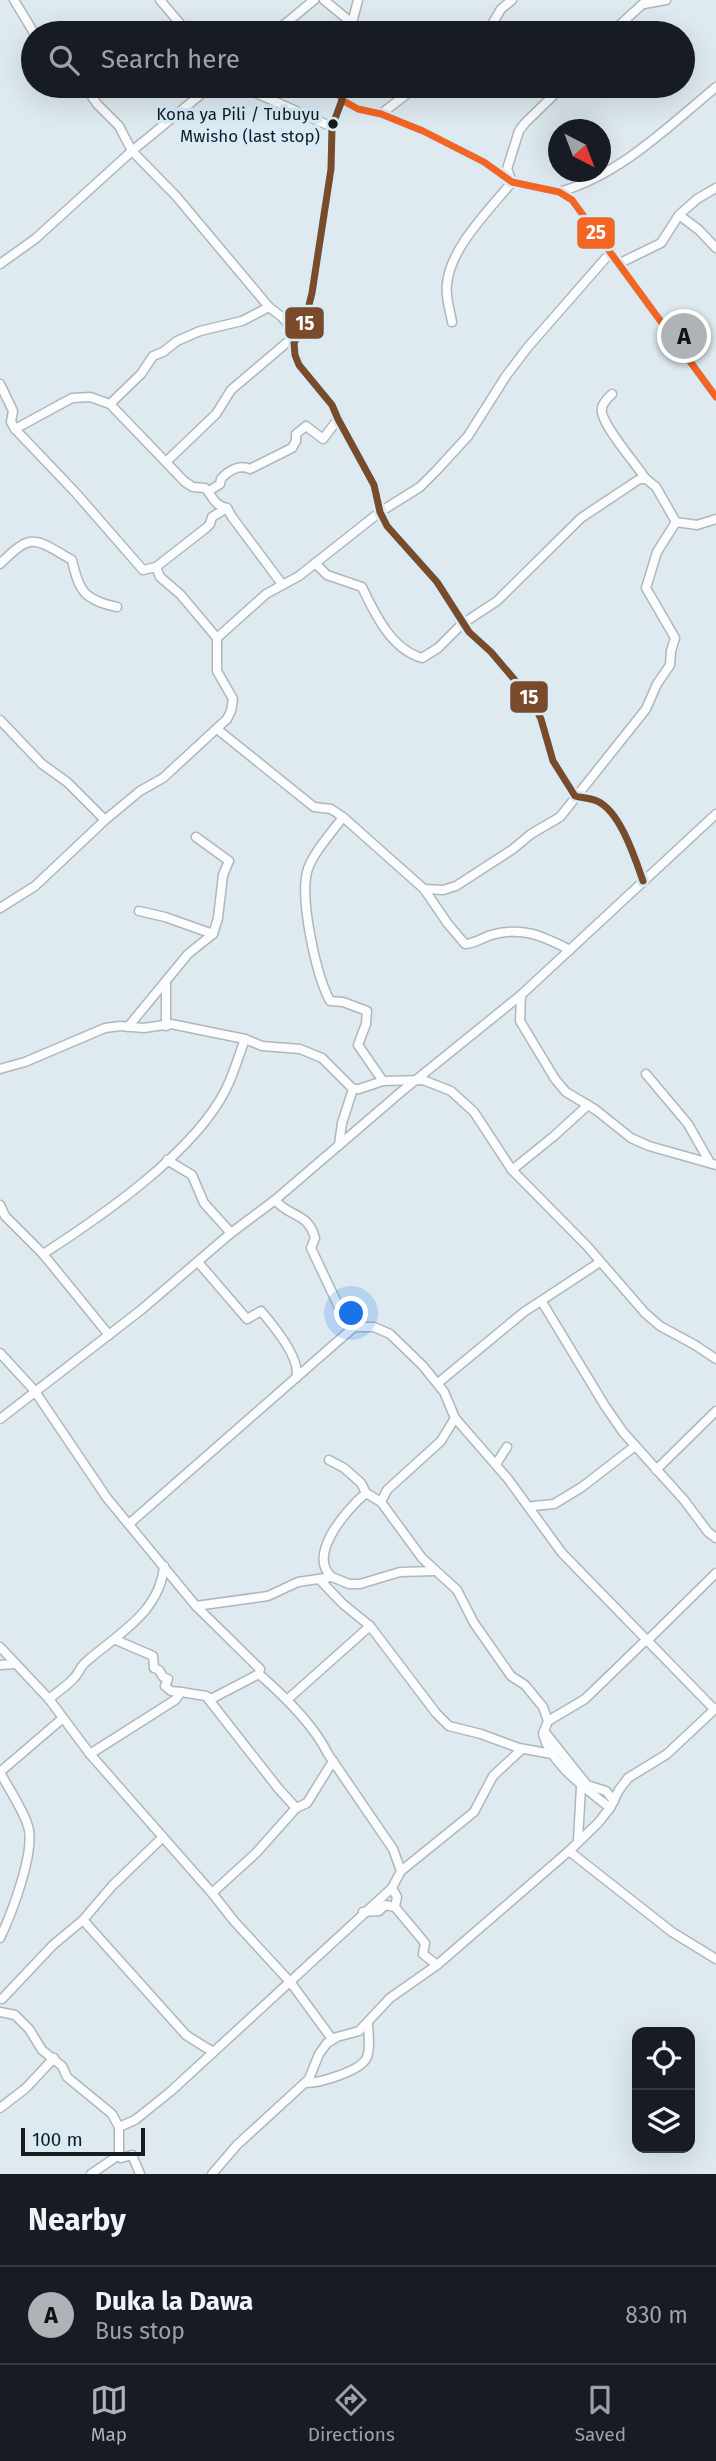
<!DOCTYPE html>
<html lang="en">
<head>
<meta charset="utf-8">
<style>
  :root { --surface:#171b24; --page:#242831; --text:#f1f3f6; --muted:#9ea1a6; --line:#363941; --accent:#aeb3b7 }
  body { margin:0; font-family:"Fira Sans",sans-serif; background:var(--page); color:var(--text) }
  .controls { position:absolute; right:21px; bottom:21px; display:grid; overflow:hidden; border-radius:14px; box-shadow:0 7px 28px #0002 }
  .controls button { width:63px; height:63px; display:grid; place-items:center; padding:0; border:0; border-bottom:2px solid var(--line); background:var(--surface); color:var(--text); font:35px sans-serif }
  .compass { position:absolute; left:548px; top:119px; width:63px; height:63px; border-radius:50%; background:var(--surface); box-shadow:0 7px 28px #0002; rotate:138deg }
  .scale { position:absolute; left:21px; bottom:18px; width:124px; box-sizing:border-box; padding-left:7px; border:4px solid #141c20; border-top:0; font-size:19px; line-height:24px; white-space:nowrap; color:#141c20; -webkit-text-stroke:5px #d6ecf8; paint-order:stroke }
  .you { position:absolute; left:352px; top:1314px; width:24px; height:24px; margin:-18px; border:5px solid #fff; border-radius:50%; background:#1a73e8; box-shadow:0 0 0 10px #1a73e833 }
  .badge { display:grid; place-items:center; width:46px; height:46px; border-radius:50%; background:var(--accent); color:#111; font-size:23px; font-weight:700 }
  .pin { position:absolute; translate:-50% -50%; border:4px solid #fff; box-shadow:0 2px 7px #0006 }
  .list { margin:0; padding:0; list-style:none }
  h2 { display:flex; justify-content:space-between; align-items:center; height:91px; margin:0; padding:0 28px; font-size:30px }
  h2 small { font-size:23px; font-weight:400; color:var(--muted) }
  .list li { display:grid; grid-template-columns:46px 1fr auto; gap:21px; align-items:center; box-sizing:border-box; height:98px; padding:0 28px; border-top:2px solid var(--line) }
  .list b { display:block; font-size:26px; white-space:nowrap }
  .list p { margin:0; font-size:23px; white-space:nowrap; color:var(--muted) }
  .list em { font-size:23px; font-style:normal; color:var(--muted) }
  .icon { flex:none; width:38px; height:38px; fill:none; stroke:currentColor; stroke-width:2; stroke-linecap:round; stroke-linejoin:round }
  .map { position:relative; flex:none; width:716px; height:2174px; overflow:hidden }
  .search { position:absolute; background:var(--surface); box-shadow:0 7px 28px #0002; left:21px; right:21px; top:21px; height:77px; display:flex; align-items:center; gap:18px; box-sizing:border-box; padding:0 24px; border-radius:38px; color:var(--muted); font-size:26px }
  .sheet { height:189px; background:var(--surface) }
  nav { display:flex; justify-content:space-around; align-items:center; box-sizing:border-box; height:98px; border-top:2px solid var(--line); background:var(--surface); font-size:19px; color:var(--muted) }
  nav a { display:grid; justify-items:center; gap:4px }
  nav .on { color:var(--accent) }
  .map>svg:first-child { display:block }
</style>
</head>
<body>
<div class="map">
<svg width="716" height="2174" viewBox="0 0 716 2174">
  <rect width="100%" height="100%" fill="#deeaf0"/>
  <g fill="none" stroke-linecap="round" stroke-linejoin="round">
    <defs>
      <g id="minor">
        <path d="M 14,0 L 34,33"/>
        <path d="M 160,0 L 188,33"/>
        <path d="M 324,0 L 352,23 L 350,33"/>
        <path d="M 644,4 L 666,0"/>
        <path d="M 352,23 L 358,0"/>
        <path d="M 274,33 L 314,0"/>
        <path d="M 487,33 L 501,9 L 512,0"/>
        <path d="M 611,33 L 647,0"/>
        <path d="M 85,86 L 97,104 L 119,126 L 132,151 L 176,196 L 269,307 L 282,317 L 297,334 L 231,390 L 216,414 L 167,461"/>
        <path d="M 240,86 L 332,127"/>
        <path d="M 341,86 L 340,96 L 342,100 L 358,109 L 381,114 L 423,131 L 484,162 L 512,182 L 559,192 L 572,200 L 716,397"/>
        <path d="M 342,100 L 332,127 L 331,169 L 312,293 L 304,325 L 294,343 L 295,355 L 299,365 L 332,405 L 338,419 L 374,485 L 380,512 L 387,526 L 437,582 L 469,632 L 491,652 L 531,699 L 541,719 L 553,761 L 575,796 C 582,798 590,798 597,801 C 620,811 635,858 643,881"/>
        <path d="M 381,114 L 417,86"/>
        <path d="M 559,192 C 620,175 669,126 716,87"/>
        <path d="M 679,215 L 699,230 L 716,248"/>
        <path d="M 620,263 L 661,243 L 679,215 L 697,199 L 716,188"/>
        <path d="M 0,264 L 35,239 L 132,151 L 211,86"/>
        <path d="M 452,322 C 450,310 445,296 447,284 C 450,248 490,209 512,182 L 507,169 L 519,131 L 525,123 L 563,86"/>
        <path d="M 0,384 L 13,411 L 11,422 L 15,429 L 75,492 L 143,570 L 156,567 L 160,577 L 180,594 L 217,638 L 217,671 L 233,699 L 231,711 L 227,719 L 163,778 L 140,791 L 105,820 L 35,886 L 0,908"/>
        <path d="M 612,394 C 608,398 603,402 602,408 C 598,421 637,465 645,478"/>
        <path d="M 110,404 L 185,482 L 193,487 L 205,488 C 213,496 213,505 227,508 L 232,517 L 282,584"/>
        <path d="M 15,429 L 72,398 L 90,397 L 110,404 L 141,374 L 153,356 L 163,352 L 177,341 L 200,331 L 242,321 L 269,307"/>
        <path d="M 209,491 L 220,484 L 221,479 C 228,471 239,464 250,469 L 292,448 L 296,441 L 296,434 L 306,426 L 323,439 L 338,419"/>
        <path d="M 315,563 L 327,575 L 362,587 C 375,614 391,649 422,658 L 438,648 L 462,624 L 497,601 L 581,518 L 638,480 L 645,478 L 656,487 L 676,522 L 697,525 L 716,519"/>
        <path d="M 0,564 C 32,532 34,538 72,560 C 79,591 84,600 117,607"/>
        <path d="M 156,567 L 206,528 L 210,524 L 212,517 L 227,508"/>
        <path d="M 217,638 L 266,594 L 299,576 L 380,512 L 420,487 L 436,471 L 468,436 L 506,376 L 528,347 L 611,252"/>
        <path d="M 0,720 L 42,764 L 67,782 L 105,820"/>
        <path d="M 217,729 L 314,807 L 331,809 L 343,817 L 424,889 L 448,924 L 465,944 C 474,944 482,938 491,935 C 522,926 543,936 570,950"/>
        <path d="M 343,817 C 333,831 311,855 307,872 C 300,901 316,975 330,1001 L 343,1002 L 367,1011 L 366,1024 L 358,1045 L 383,1081"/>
        <path d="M 424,889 L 443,890 L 456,886 L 513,849 L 531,834 L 560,817 L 646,709 L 657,684 L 670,665 L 671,651 L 675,638 L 646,588 L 657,552 L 676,522"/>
        <path d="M 139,911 L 165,917 L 213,934"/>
        <path d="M 521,995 L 520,1021 L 555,1079 L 566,1092 L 596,1110 L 631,1138 L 649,1146 L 716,1165"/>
        <path d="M 166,1026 L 166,982"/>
        <path d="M 128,1027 L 188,954 L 213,934 L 218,918 L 223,875 L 229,861 L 196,837"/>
        <path d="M 0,1069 L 25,1062 L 105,1028 L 120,1026 L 144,1028 L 171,1024 L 245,1039 L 262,1046 L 300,1049 L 322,1058 L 353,1089 L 359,1089 L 383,1081 L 423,1080 L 451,1091 L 474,1112 L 512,1170 L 587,1246 L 645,1313 L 660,1326 L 695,1345 L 716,1359"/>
        <path d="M 646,1074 L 688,1124 L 709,1161"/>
        <path d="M 339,1145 L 342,1123 L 353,1089"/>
        <path d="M 167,1160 L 192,1175 L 204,1203 L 231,1233"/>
        <path d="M 512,1170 L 554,1136 L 588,1105"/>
        <path d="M 275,1200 C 290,1218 308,1212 315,1238 L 311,1248 L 346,1322 L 354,1327 L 374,1327 L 390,1334 L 423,1366 L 444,1392 L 455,1418 L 508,1479 L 562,1553 L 714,1709"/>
        <path d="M 0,1205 L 5,1216 L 43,1254 L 109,1335"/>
        <path d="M 43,1254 C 102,1216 195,1152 226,1089 C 234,1073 239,1055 245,1039"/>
        <path d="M 198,1262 L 247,1319 L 261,1311 C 273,1325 302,1360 296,1378"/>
        <path d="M 542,1302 L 605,1406 L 623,1432 L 684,1500 L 708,1532 L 716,1538"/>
        <path d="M 0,1353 L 34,1390 L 107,1498 L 196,1606 L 260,1669 L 259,1674 C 283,1695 314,1725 328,1754 L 393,1849 L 401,1871 L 392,1888 L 397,1897 L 395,1907 L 425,1943 L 423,1954 L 437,1965"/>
        <path d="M 438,1383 L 524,1312 L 600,1262"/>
        <path d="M 455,1418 L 441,1441 L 387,1490 L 381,1502 L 422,1558 L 457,1590 L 474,1623 L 511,1676 L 525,1685 L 543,1707 L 548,1721 L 543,1734 C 551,1765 587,1789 610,1808"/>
        <path d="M 0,1419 L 141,1310 L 231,1233 L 275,1200 L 401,1092 L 521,995 L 716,814"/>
        <path d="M 329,1460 L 344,1468 L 361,1483 L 366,1493 L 381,1502"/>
        <path d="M 496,1464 L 507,1447"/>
        <path d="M 656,1470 L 716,1411"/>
        <path d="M 533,1506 L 554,1504 L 582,1487 L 635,1446"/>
        <path d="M 129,1524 L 354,1327"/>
        <path d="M 332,1577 C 306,1555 348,1508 366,1493"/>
        <path d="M 319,1579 L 343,1604 L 370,1626 L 436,1713 L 449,1726 L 481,1734 L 519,1748 L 552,1754"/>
        <path d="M 196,1606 L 268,1596 L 298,1582 L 332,1577 L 349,1584 L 360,1584 L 400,1572 L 434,1571"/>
        <path d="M 650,1638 L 716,1573"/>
        <path d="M 116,1640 L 153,1656 L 154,1668 L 159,1670 L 163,1677 L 168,1679 L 165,1686 L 171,1691 L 181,1692"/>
        <path d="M 0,1647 L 49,1699 L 90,1754 L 212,1893 L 234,1921 L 291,1983 L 332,2039"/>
        <path d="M 0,1665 L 15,1664"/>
        <path d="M 206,1696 L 211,1699 L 259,1674"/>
        <path d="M 49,1699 C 57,1692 67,1686 74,1678 C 79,1673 81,1665 87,1661 C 118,1634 160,1612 164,1566"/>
        <path d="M 288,1699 L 370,1626"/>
        <path d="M 548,1721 L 585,1699 L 647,1639"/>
        <path d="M 544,1731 L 587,1785 L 606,1791 L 614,1801"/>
        <path d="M 90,1754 L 175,1700 L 181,1692 L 206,1696 L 278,1788 L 296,1808"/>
        <path d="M 0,1772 L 63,1718"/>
        <path d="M 578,1840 L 581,1787"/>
        <path d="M 569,1851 L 672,1932 L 716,1959"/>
        <path d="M 401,1871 L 474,1812 L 493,1776 L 522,1749"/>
        <path d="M 212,1893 L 256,1853 L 296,1808 L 307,1803 L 333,1761"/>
        <path d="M 363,1912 L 379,1911 L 385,1905 L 395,1907"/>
        <path d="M 83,1920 L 186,2035 L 213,2052"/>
        <path d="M 0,1938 C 11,1915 36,1851 28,1826 C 22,1807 9,1790 0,1772"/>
        <path d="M 2,1999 L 53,1945 L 83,1920 L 112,1886 L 163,1837"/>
        <path d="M 0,2012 L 15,2015 L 29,2029 L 42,2050 L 62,2066 L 67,2077 L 112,2114 L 119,2127 L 119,2155 L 121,2158 L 132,2155 L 140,2174"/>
        <path d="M 306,2083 C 319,2083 362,2071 367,2057 C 371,2047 368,2033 368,2023"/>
        <path d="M 0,2108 L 26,2088 L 54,2058"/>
        <path d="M 119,2127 L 135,2120 L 170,2092 L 392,1888"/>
        <path d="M 91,2174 L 119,2155"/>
        <path d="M 212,2174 L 237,2145 L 309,2079 L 319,2054 L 327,2043 L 337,2037 L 359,2031 L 390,1998 L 437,1965 L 569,1851 L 598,1823 L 610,1808 L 619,1790 L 628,1778 L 667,1754 L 716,1708"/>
      </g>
    </defs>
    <!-- minor casing -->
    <use href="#minor" stroke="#aeb7bc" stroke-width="11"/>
    <!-- minor -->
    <use href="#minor" stroke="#fafcfd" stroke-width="8"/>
    <defs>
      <path id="bus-1" d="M 341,86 L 340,96 L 342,100 L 358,109 L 381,114 L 423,131 L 484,162 L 512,182 L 559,192 L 572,200 L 716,397"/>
      <path id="bus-2" d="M 342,100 L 332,127 L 331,169 L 312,293 L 304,325 L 294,343 L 295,355 L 299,365 L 332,405 L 338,419 L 374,485 L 380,512 L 387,526 L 437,582 L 469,632 L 491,652 L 531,699 L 541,719 L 553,761 L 575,796 C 582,798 590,798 597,801 C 620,811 635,858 643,881"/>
    </defs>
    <!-- bus-1 casing -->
    <use href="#bus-1" stroke="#d6ecf8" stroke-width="12"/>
    <!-- bus-2 casing -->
    <use href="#bus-2" stroke="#d6ecf8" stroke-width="12"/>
    <!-- bus-1 -->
    <use href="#bus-1" stroke="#f26522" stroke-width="7"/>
    <!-- bus-2 -->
    <use href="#bus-2" stroke="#7a4b2a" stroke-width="7"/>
  </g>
  <!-- markers -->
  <circle fill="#141c20" stroke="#d6ecf8" stroke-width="2.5" cx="333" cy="124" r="6"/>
  <g text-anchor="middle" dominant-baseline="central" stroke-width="7" stroke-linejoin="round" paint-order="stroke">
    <!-- bus labels -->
    <g font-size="17" fill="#141c20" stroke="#d6ecf8" text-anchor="end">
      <text x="320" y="114">Kona ya Pili / Tubuyu<tspan x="320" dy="22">Mwisho (last stop)</tspan></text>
    </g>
  </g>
  <g stroke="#d6ecf8" stroke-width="2.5">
    <rect x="576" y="216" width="40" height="34" rx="7" fill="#f26522"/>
    <rect x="284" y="306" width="41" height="34" rx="7" fill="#7a4b2a"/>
    <rect x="509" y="680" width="40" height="34" rx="7" fill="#7a4b2a"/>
  </g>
  <g font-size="19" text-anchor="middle" font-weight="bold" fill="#fff">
    <text x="596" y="239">25</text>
    <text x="305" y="330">15</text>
    <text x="529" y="704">15</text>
  </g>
</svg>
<div class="controls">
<button><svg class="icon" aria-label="locate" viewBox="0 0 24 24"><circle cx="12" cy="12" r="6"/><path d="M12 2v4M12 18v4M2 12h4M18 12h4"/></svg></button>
<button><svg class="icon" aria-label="layers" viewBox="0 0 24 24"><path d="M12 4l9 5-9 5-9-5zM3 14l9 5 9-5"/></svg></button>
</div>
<svg class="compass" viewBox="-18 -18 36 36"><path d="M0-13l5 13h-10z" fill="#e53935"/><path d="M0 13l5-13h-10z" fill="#9ea1a6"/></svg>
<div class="scale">100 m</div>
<div class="you"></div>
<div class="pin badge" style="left:684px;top:336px">A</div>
<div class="search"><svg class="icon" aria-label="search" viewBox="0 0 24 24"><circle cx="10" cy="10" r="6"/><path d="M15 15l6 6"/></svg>Search here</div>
</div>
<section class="sheet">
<h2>Nearby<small></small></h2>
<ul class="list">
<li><span class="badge">A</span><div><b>Duka la Dawa</b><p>Bus stop</p></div><em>830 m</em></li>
</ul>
</section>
<nav>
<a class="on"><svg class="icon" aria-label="map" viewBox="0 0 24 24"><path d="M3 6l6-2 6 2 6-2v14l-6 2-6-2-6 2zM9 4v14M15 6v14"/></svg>Map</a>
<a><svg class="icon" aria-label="directions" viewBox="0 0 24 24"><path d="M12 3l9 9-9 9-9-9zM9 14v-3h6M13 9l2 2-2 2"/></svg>Directions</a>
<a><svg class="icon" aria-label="saved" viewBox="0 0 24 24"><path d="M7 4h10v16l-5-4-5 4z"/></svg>Saved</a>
</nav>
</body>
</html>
